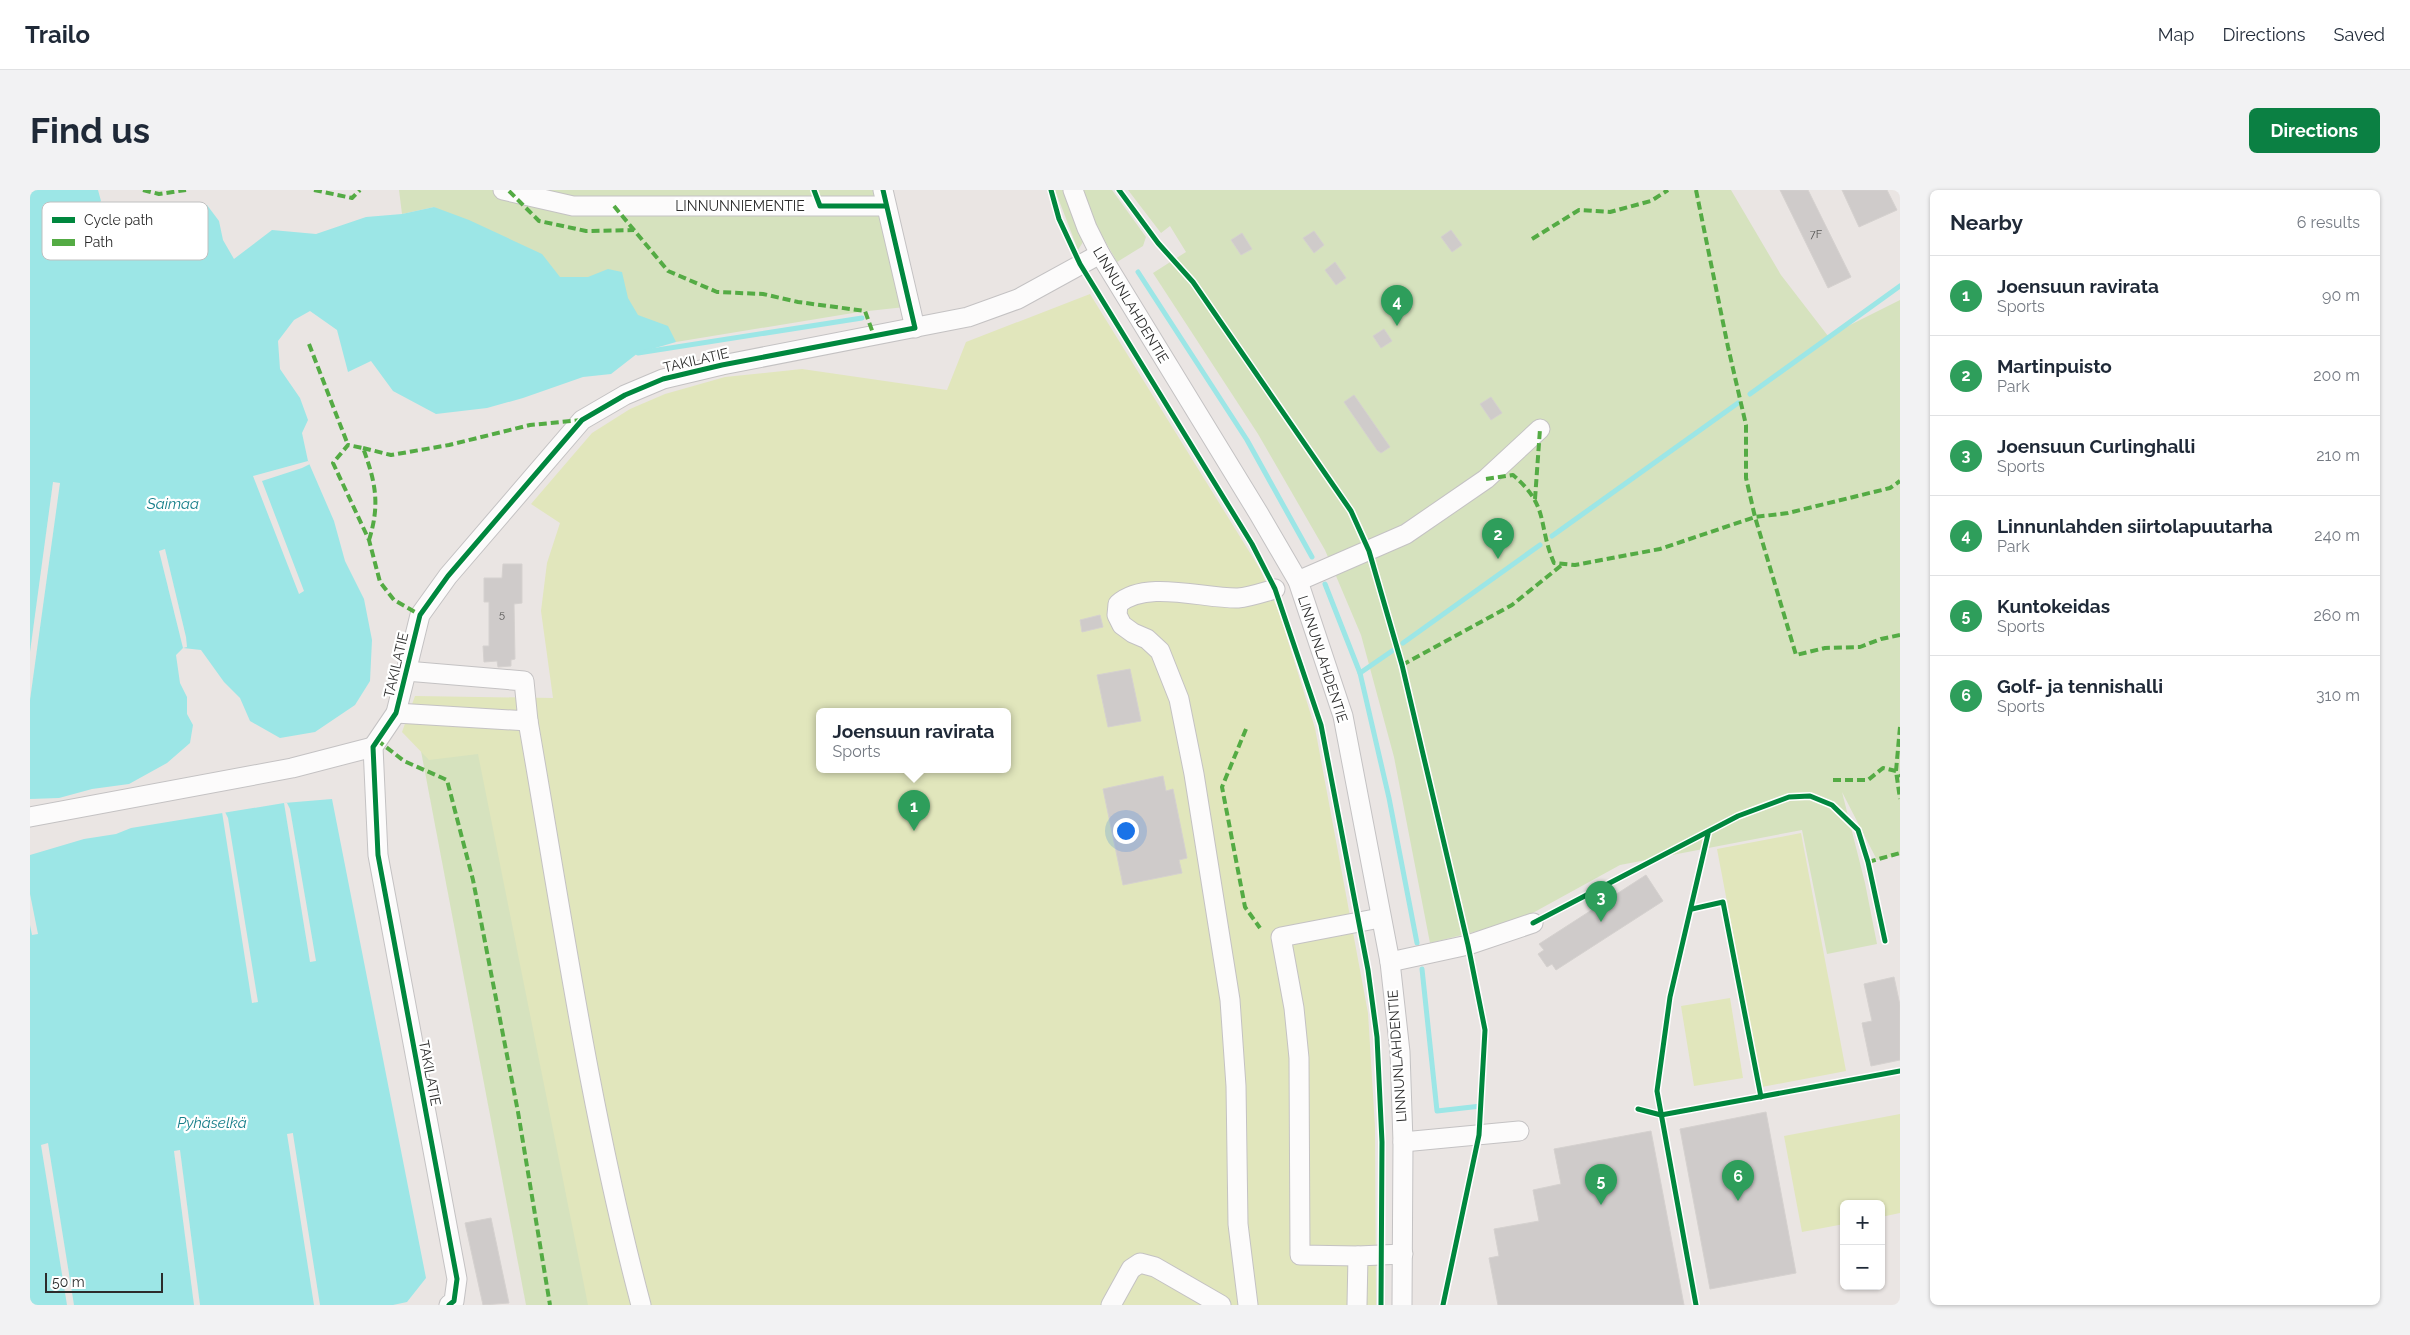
<!DOCTYPE html>
<html lang="en">
<head>
<meta charset="utf-8">
<style>
  :root { --surface:#fff; --page:#f2f2f3; --text:#1f2937; --muted:#747a83; --line:#e0e1e3; --accent:#0b8043 }
  body { margin:0; font-family:Raleway,sans-serif; background:var(--page); color:var(--text) }
  .controls { position:absolute; right:15px; bottom:15px; display:grid; overflow:hidden; border-radius:8px; box-shadow:0 1px 4px #0004 }
  .controls button { width:45px; height:45px; display:grid; place-items:center; padding:0; border:0; border-bottom:1px solid var(--line); background:var(--surface); color:var(--text); font:25px sans-serif }
  .scale { position:absolute; left:15px; bottom:12px; width:118px; box-sizing:border-box; padding-left:5px; border:2px solid #2c2c2c; border-top:0; font-size:14px; line-height:18px; white-space:nowrap; color:#2c2c2c; -webkit-text-stroke:4px #fff; paint-order:stroke }
  .you { position:absolute; left:1095px; top:640px; width:18px; height:18px; margin:-12px; border:4px solid #fff; border-radius:50%; background:#1a73e8; box-shadow:0 0 0 8px #1a73e833 }
  .badge { display:grid; place-items:center; width:32px; height:32px; border-radius:50%; background:var(--accent); color:#fff; font-size:16px; font-weight:700 }
  .pin { position:absolute; translate:-50% -41px; filter:drop-shadow(0 1px 2px #0008) }
  .pin::after { content:''; position:absolute; top:26px; width:18px; height:15px; background:inherit; clip-path:polygon(0 0,100% 0,50% 100%) }
  .popup { position:absolute; left:786px; top:518px; width:195px; height:65px; box-sizing:border-box; display:grid; place-content:center; border-radius:8px; background:var(--surface); filter:drop-shadow(0 1px 4px #0005); font-size:16px; white-space:nowrap; color:var(--muted) }
  .popup b { font-size:19px; color:var(--text) }
  .popup::after { content:''; position:absolute; left:50%; top:100%; margin-left:-10px; border:10px solid transparent; border-top-color:var(--surface) }
  .list { margin:0; padding:0; list-style:none }
  h2 { display:flex; justify-content:space-between; align-items:center; height:65px; margin:0; padding:0 20px; font-size:21px }
  h2 small { font-size:16px; font-weight:400; color:var(--muted) }
  .list li { display:grid; grid-template-columns:32px 1fr auto; gap:15px; align-items:center; box-sizing:border-box; height:80px; padding:0 20px; border-top:1px solid var(--line) }
  .list b { display:block; font-size:19px; white-space:nowrap }
  .list p { margin:0; font-size:16px; white-space:nowrap; color:var(--muted) }
  .list em { font-size:16px; font-style:normal; color:var(--muted) }
  .map { position:relative; flex:none; width:1870px; height:1115px; overflow:hidden; border-radius:8px }
  header { display:flex; align-items:center; gap:30px; box-sizing:border-box; height:70px; padding:0 25px; background:var(--surface); border-bottom:1px solid var(--line) }
  header strong { font-size:24px }
  nav { display:flex; gap:28px; margin-inline-start:auto; font-size:18px }
  .intro { display:flex; align-items:center; justify-content:space-between; box-sizing:border-box; height:120px; padding:0 30px }
  h1 { margin:0; font-size:35px }
  .button { padding:12px 22px; border-radius:8px; background:var(--accent); color:#fff; font-size:18px; font-weight:700 }
  main { display:flex; gap:30px; padding:0 30px }
  aside { flex:1; background:var(--surface); border-radius:8px; box-shadow:0 1px 4px #0004 }
  .map>svg:first-child { display:block }
</style>
</head>
<body>
<header>
<strong>Trailo</strong>
<nav><a>Map</a><a>Directions</a><a>Saved</a></nav>
</header>
<div class="intro"><h1>Find us</h1><a class="button">Directions</a></div>
<main>
<div class="map">
<svg width="1870" height="1115" viewBox="0 0 1870 1115">
  <rect width="100%" height="100%" fill="#eae5e3"/>
  <!-- green -->
  <g fill="#d6e2be">
    <path d="M 369,0 L 849,0 L 875,117 L 829,122 L 646,152 L 614,141 L 404,17 L 372,24 Z"/>
    <path d="M 1025,0 L 1037,0 L 1053,52 L 1048,60 Z"/>
    <path d="M 1054,0 L 1082,0 L 1116,47 L 1113,56 L 1087,72 C 1075,50 1058,25 1054,0 Z"/>
    <path d="M 1098,0 L 1701,0 L 1751,85 L 1798,146 L 1870,110 L 1870,665 L 1847,670 L 1812,602 L 1835,693 L 1847,754 L 1797,764 L 1772,640 L 1590,675 L 1488,731 L 1400,753 L 1364,567 L 1331,445 L 1295,360 L 1228,244 L 1123,83 L 1156,62 L 1140,36 L 1131,43 Z"/>
    <path d="M 452,553 L 559,1115 L 496,1115 L 391,561 Z"/>
  </g>
  <!-- pitch -->
  <g fill="#e1e6bc" fill-rule="evenodd">
    <path d="M 1060,104 L 1230,379 L 1249,422 L 1285,538 L 1338,823 L 1345,937 L 1346,1115 L 558,1115 L 448,564 L 399,570 L 372,542 L 385,506 L 523,508 L 511,421 L 517,373 L 530,333 L 501,314 L 562,243 L 600,219 L 635,204 L 695,187 L 772,179 L 917,200 L 936,152 ZM 790,522 L 978,522 L 978,580 L 790,580 Z"/>
    <path d="M 1771,643 L 1816,881 L 1732,897 L 1687,659 Z"/>
    <path d="M 1700,808 L 1713,888 L 1664,896 L 1651,816 Z"/>
    <path d="M 1870,924 L 1870,1023 L 1851,1027 L 1851,1014 L 1814,1014 L 1814,1034 L 1772,1042 L 1754,946 Z"/>
  </g>
  <!-- water -->
  <g fill="#9ce6e6">
    <path d="M 0,0 L 68,0 L 71,11 L 61,23 L 66,29 L 79,26 L 96,36 L 177,15 L 189,31 L 193,50 L 204,69 L 242,40 L 286,44 L 336,27 L 372,24 L 404,17 L 439,30 L 512,64 L 530,87 L 558,87 L 578,79 L 592,82 L 598,108 L 608,125 L 638,136 L 646,152 L 608,163 L 581,184 L 553,187 L 493,208 L 457,218 L 406,224 L 363,201 L 341,171 L 318,182 L 307,140 L 280,121 L 264,130 L 248,151 L 250,179 L 270,208 L 278,230 L 272,243 L 278,271 L 304,331 L 315,371 L 334,409 L 342,450 L 340,491 L 325,515 L 285,542 L 250,548 L 220,531 L 210,508 L 194,492 L 171,460 L 153,458 L 146,465 L 150,493 L 157,507 L 157,524 L 163,535 L 160,553 L 137,573 L 99,594 L 62,599 L 29,608 L 0,609 Z"/>
    <path d="M 302,609 L 396,1088 L 377,1112 L 363,1115 L 0,1115 L 0,665 L 54,649 L 86,644 L 101,638 L 254,613 Z"/>
  </g>
  <!-- pier -->
  <g fill="#eae5e3">
    <path d="M 278,271 L 280,274 L 272,278 L 232,291 L 274,401 L 269,404 L 223,286 Z"/>
    <path d="M 23,292 L 30,293 L 0,510 L 0,462 Z"/>
    <path d="M 135,359 L 156,447 L 157,457 L 153,458 L 129,361 Z"/>
    <path d="M 254,613 L 257,613 L 260,619 L 286,771 L 280,772 Z"/>
    <path d="M 192,622 L 195,622 L 198,628 L 228,812 L 222,813 Z"/>
    <path d="M 0,704 L 8,744 L 2,745 L 0,735 Z"/>
    <path d="M 263,943 L 263,944 L 290,1115 L 284,1115 L 257,944 Z"/>
    <path d="M 18,953 L 44,1115 L 37,1115 L 11,955 Z"/>
    <path d="M 150,960 L 170,1115 L 164,1115 L 144,961 Z"/>
  </g>
  <g fill="none" stroke-linecap="round" stroke-linejoin="round">
    <!-- stream -->
    <g stroke="#9ce6e6" stroke-width="5">
      <path d="M 1108,82 L 1217,250 L 1282,367"/>
      <path d="M 608,163 L 832,128"/>
      <path d="M 1720,204 L 1870,96"/>
      <path d="M 1522,346 L 1708,213"/>
      <path d="M 1295,394 L 1330,483 L 1362,461"/>
      <path d="M 1373,453 L 1510,355"/>
      <path d="M 1330,483 L 1359,608 L 1387,753"/>
      <path d="M 1392,779 L 1407,921 L 1451,916"/>
    </g>
  </g>
  <!-- building -->
  <g fill="#cfcbca" stroke="#d5d1cf">
    <path d="M 1750,0 L 1778,0 L 1821,87 L 1798,98 Z"/>
    <path d="M 1812,0 L 1857,0 L 1867,20 L 1829,37 Z"/>
    <path d="M 1421,40 L 1432,55 L 1422,62 L 1411,47 Z"/>
    <path d="M 1284,41 L 1294,55 L 1284,63 L 1273,48 Z"/>
    <path d="M 1212,43 L 1222,59 L 1211,65 L 1201,50 Z"/>
    <path d="M 1305,72 L 1316,88 L 1306,95 L 1295,80 Z"/>
    <path d="M 1354,139 L 1362,151 L 1351,158 L 1343,146 Z"/>
    <path d="M 1324,205 L 1360,257 L 1351,263 L 1347,260 L 1314,212 Z"/>
    <path d="M 1461,207 L 1472,223 L 1461,230 L 1450,214 Z"/>
    <path d="M 473,374 L 492,374 L 492,413 L 484,414 L 485,469 L 481,470 L 481,476 L 468,477 L 467,471 L 454,472 L 453,456 L 459,456 L 459,412 L 454,412 L 454,388 L 472,388 Z"/>
    <path d="M 1070,425 L 1073,437 L 1052,442 L 1050,430 Z"/>
    <path d="M 1100,479 L 1111,531 L 1078,537 L 1067,485 Z"/>
    <path d="M 1133,586 L 1136,601 L 1143,599 L 1157,668 L 1149,670 L 1152,683 L 1093,695 L 1073,599 Z"/>
    <path d="M 1616,685 L 1633,711 L 1526,780 L 1522,774 L 1517,777 L 1508,764 L 1514,760 L 1509,754 Z"/>
    <path d="M 1864,787 L 1870,815 L 1870,870 L 1841,876 L 1832,833 L 1842,831 L 1834,794 Z"/>
    <path d="M 1736,922 L 1766,1083 L 1680,1099 L 1650,939 Z"/>
    <path d="M 1621,941 L 1654,1115 L 1468,1115 L 1459,1068 L 1469,1066 L 1464,1039 L 1509,1031 L 1503,1000 L 1531,994 L 1524,959 Z"/>
    <path d="M 461,1028 L 479,1113 L 453,1115 L 435,1033 Z"/>
  </g>
  <g fill="none" stroke-linecap="round" stroke-linejoin="round">
    <defs>
      <g id="minor">
        <path d="M 473,0 L 543,16 L 855,16"/>
        <path d="M 853,0 L 885,138"/>
        <path d="M 1043,0 L 1057,38 L 1070,64 L 1229,324 L 1268,391 L 1313,526 L 1360,772 L 1370,862 L 1373,952 L 1372,1115"/>
        <path d="M 1268,391 L 1376,344 L 1456,289 L 1510,239"/>
        <path d="M 366,523 L 498,531 L 494,491 L 376,481"/>
        <path d="M 498,531 C 532,726 560,923 611,1115"/>
        <path d="M 0,627 L 262,578 L 343,557"/>
        <path d="M 1360,772 L 1438,755 L 1503,733"/>
        <path d="M 1373,952 L 1489,941"/>
        <path d="M 1328,1066 L 1270,1065 L 1269,868 L 1264,818 L 1251,747 L 1350,728"/>
        <path d="M 419,1115 L 424,1111 L 427,1089 L 348,665 L 343,557 L 366,523 L 390,425 L 418,386 L 552,230 L 595,205 L 633,189 L 692,175 L 938,127 L 988,109 L 1070,64"/>
        <path d="M 1081,1115 L 1101,1079 L 1110,1073 L 1125,1077 L 1191,1115"/>
        <path d="M 1218,1115 L 1208,1034 L 1206,896 L 1200,810 L 1164,584 L 1149,509 L 1130,461 L 1117,449 L 1103,443 L 1092,435 L 1087,425 L 1088,414 C 1116,389 1174,409 1208,408 C 1220,407 1234,402 1245,399"/>
        <path d="M 1327,1115 L 1328,1066 L 1373,1064"/>
      </g>
    </defs>
    <!-- minor casing -->
    <use href="#minor" stroke="#c4c2c3" stroke-width="21"/>
    <!-- minor -->
    <use href="#minor" stroke="#fcfbfb" stroke-width="19"/>
    <!-- quiet -->
    <g stroke="#54ab44" stroke-width="4" stroke-dasharray="8 4" stroke-linecap="butt">
      <path d="M 113,0 L 129,4 L 156,0"/>
      <path d="M 284,0 L 322,8 L 330,0"/>
      <path d="M 1666,0 L 1698,157 L 1716,235 L 1716,288 L 1725,327 L 1766,465 L 1795,458 L 1830,457 L 1851,449 L 1870,445"/>
      <path d="M 479,1 L 509,31 L 556,41 L 604,40"/>
      <path d="M 584,16 L 638,81 L 687,102 L 733,104 L 768,112 L 835,121 L 844,146"/>
      <path d="M 1502,49 L 1549,20 L 1580,22 L 1621,11 L 1638,0"/>
      <path d="M 279,154 L 318,255"/>
      <path d="M 333,258 L 361,265 L 419,255 L 500,235 L 552,230"/>
      <path d="M 1456,289 L 1483,285 C 1520,317 1507,333 1524,373 L 1545,375 L 1630,359 L 1725,327 L 1758,323 L 1860,298 L 1870,291"/>
      <path d="M 1505,309 L 1510,239"/>
      <path d="M 339,350 C 350,315 346,293 333,258 L 318,255 L 303,273 L 339,350 L 350,392 L 364,410 L 390,425"/>
      <path d="M 1372,475 L 1482,415 L 1533,374"/>
      <path d="M 1870,537 L 1866,581 L 1870,609"/>
      <path d="M 1216,539 L 1192,597 L 1215,717 L 1230,738"/>
      <path d="M 347,550 L 374,571 L 417,590 L 443,690 L 488,922 L 520,1115"/>
      <path d="M 1803,590 L 1838,590 L 1853,578 L 1866,581 L 1870,587"/>
      <path d="M 1838,672 L 1870,663"/>
    </g>
    <defs>
      <g id="cycleway">
        <path d="M 784,0 L 790,16 L 855,16"/>
        <path d="M 1021,0 L 1029,29 L 1050,74 L 1222,354 L 1245,399 L 1291,535 L 1338,780 L 1347,847 L 1352,952 L 1351,1115"/>
        <path d="M 1089,0 L 1128,53 L 1163,92 L 1321,321 L 1339,361 L 1372,475 L 1438,755 L 1455,840 L 1449,945 L 1413,1115"/>
        <path d="M 1662,719 L 1693,712 L 1731,907"/>
        <path d="M 1503,733 L 1708,626 L 1759,607 L 1780,606 L 1802,615 L 1828,640 L 1838,672 L 1855,751"/>
        <path d="M 1608,919 L 1631,925 L 1870,881"/>
        <path d="M 419,1115 L 424,1111 L 427,1089 L 348,665 L 343,557 L 366,523 L 390,425 L 418,386 L 552,230 L 595,205 L 633,189 L 692,175 L 885,138 L 853,0"/>
        <path d="M 1666,1115 L 1627,901 L 1640,807 L 1678,644"/>
      </g>
    </defs>
    <!-- cycleway casing -->
    <use href="#cycleway" stroke="#fff" stroke-width="8"/>
    <!-- cycleway -->
    <use href="#cycleway" stroke="#00873e" stroke-width="5"/>
  </g>
  <g text-anchor="middle" dominant-baseline="central" stroke-width="4.5" stroke-linejoin="round" paint-order="stroke">
    <!-- number labels -->
    <g font-size="11" fill="#565655">
      <text x="1786" y="44">7F</text>
      <text x="472" y="424">5</text>
    </g>
    <!-- street labels -->
    <g font-size="14" fill="#2c2c2c" stroke="#fff">
      <text x="710" y="16">LINNUNNIEMENTIE</text>
      <text transform="translate(1101 115) rotate(59)">LINNUNLAHDENTIE</text>
      <text transform="translate(666 170) rotate(-13)">TAKILATIE</text>
      <text transform="translate(1293 469) rotate(72)">LINNUNLAHDENTIE</text>
      <text transform="translate(366 475) rotate(-77)">TAKILATIE</text>
      <text transform="translate(1367 866) rotate(-94)">LINNUNLAHDENTIE</text>
      <text transform="translate(400 883) rotate(79)">TAKILATIE</text>
    </g>
    <!-- water labels -->
    <g font-size="15" font-style="italic" fill="#167e89" stroke="#fff">
      <text x="143" y="314">Saimaa</text>
      <text x="182" y="933">Pyhäselkä</text>
    </g>
  </g>
  <!-- legend -->
  <rect x="12" y="12" width="166" height="58" rx="8" fill="#fff" stroke="#c0c0c0" stroke-width="1"/>
  <rect x="22" y="27" width="23" height="6" fill="#00873e"/>
  <rect x="22" y="49" width="23" height="7" fill="#54ab44"/>
  <g font-size="14" fill="#2c2c2c">
    <text x="54" y="35">Cycle path</text>
    <text x="54" y="57">Path</text>
  </g>
</svg>
<div class="controls">
<button>+</button>
<button>−</button>
</div>
<div class="scale">50 m</div>
<div class="you"></div>
<div class="pin badge" style="left:884px;top:641px;background:#2e9e5b">1</div>
<div class="popup"><b>Joensuun ravirata</b>Sports</div>
<div class="pin badge" style="left:1468px;top:369px;background:#2e9e5b">2</div>
<div class="pin badge" style="left:1571px;top:732px;background:#2e9e5b">3</div>
<div class="pin badge" style="left:1367px;top:136px;background:#2e9e5b">4</div>
<div class="pin badge" style="left:1571px;top:1015px;background:#2e9e5b">5</div>
<div class="pin badge" style="left:1708px;top:1011px;background:#2e9e5b">6</div>
</div>
<aside>
<h2>Nearby<small>6 results</small></h2>
<ul class="list">
<li><span class="badge" style="background:#2e9e5b">1</span><div><b>Joensuun ravirata</b><p>Sports</p></div><em>90 m</em></li>
<li><span class="badge" style="background:#2e9e5b">2</span><div><b>Martinpuisto</b><p>Park</p></div><em>200 m</em></li>
<li><span class="badge" style="background:#2e9e5b">3</span><div><b>Joensuun Curlinghalli</b><p>Sports</p></div><em>210 m</em></li>
<li><span class="badge" style="background:#2e9e5b">4</span><div><b>Linnunlahden siirtolapuutarha</b><p>Park</p></div><em>240 m</em></li>
<li><span class="badge" style="background:#2e9e5b">5</span><div><b>Kuntokeidas</b><p>Sports</p></div><em>260 m</em></li>
<li><span class="badge" style="background:#2e9e5b">6</span><div><b>Golf- ja tennishalli</b><p>Sports</p></div><em>310 m</em></li>
</ul>
</aside>
</main>
</body>
</html>
